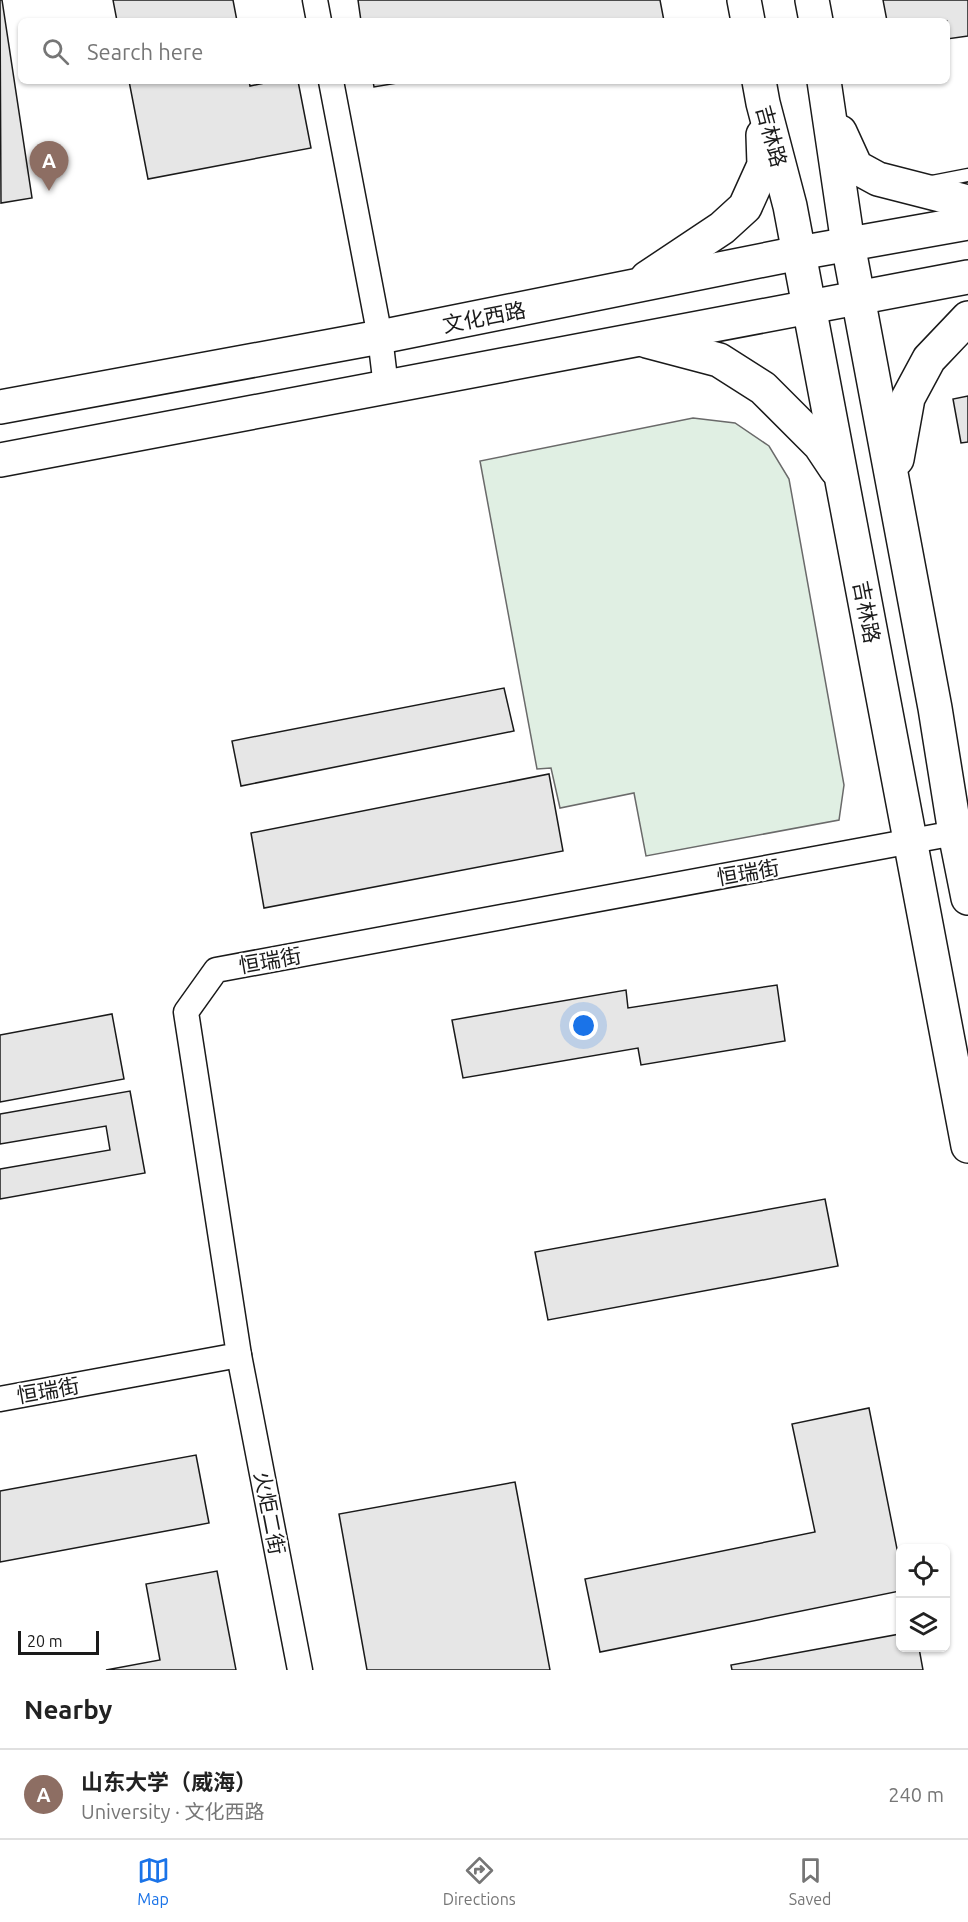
<!DOCTYPE html>
<html lang="en">
<head>
<meta charset="utf-8">
<style>
  :root { --surface:#fff; --page:#f6f6f6; --text:#222; --muted:#767676; --line:#e0e0e0; --accent:#1a73e8 }
  body { margin:0; font-family:Ubuntu,"Noto Sans SC",sans-serif; background:var(--page); color:var(--text) }
  .controls { position:absolute; right:18px; bottom:18px; display:grid; overflow:hidden; border-radius:9px; box-shadow:0 2px 4px #0004 }
  .controls button { width:54px; height:54px; display:grid; place-items:center; padding:0; border:0; border-bottom:2px solid var(--line); background:var(--surface); color:var(--text); font:30px sans-serif }
  .scale { position:absolute; left:18px; bottom:15px; width:81px; box-sizing:border-box; padding-left:6px; border:3px solid #1a1a1a; border-top:0; font-size:16px; line-height:21px; white-space:nowrap; color:#1a1a1a; -webkit-text-stroke:4px #fff; paint-order:stroke }
  .you { position:absolute; left:584px; top:1026px; width:21px; height:21px; margin:-15px; border:4px solid #fff; border-radius:50%; background:#1a73e8; box-shadow:0 0 0 9px #1a73e833 }
  .badge { display:grid; place-items:center; width:39px; height:39px; border-radius:50%; background:var(--accent); color:#fff; font-size:20px; font-weight:700 }
  .pin { position:absolute; translate:-50% -50px; filter:drop-shadow(0 2px 3px #0008) }
  .pin::after { content:''; position:absolute; top:32px; width:21px; height:18px; background:inherit; clip-path:polygon(0 0,100% 0,50% 100%) }
  .list { margin:0; padding:0; list-style:none }
  h2 { display:flex; justify-content:space-between; align-items:center; height:78px; margin:0; padding:0 24px; font-size:26px }
  h2 small { font-size:20px; font-weight:400; color:var(--muted) }
  .list li { display:grid; grid-template-columns:39px 1fr auto; gap:18px; align-items:center; box-sizing:border-box; height:90px; padding:0 24px; border-top:2px solid var(--line) }
  .list b { display:block; font-size:22px; white-space:nowrap }
  .list p { margin:0; font-size:20px; white-space:nowrap; color:var(--muted) }
  .list em { font-size:20px; font-style:normal; color:var(--muted) }
  .icon { flex:none; width:33px; height:33px; fill:none; stroke:currentColor; stroke-width:2; stroke-linecap:round; stroke-linejoin:round }
  .map { position:relative; flex:none; width:968px; height:1670px; overflow:hidden }
  .search { position:absolute; background:var(--surface); box-shadow:0 2px 4px #0004; left:18px; right:18px; top:18px; height:66px; display:flex; align-items:center; gap:15px; box-sizing:border-box; padding:0 21px; border-radius:9px; color:var(--muted); font-size:22px }
  .sheet { height:168px; background:var(--surface) }
  nav { display:flex; justify-content:space-around; align-items:center; box-sizing:border-box; height:84px; border-top:2px solid var(--line); background:var(--surface); font-size:16px; color:var(--muted) }
  nav a { display:grid; justify-items:center; gap:3px }
  nav .on { color:var(--accent) }
  .map>svg:first-child { display:block }
</style>
</head>
<body>
<div class="map">
<svg width="968" height="1670" viewBox="0 0 968 1670">
  <rect width="100%" height="100%" fill="#fff"/>
  <!-- green -->
  <path fill="#e0efe3" stroke="#6a6a6a" stroke-width="1.5" d="M 693,418 L 735,423 L 769,446 L 789,479 L 844,785 L 839,820 L 646,856 L 634,793 L 560,808 L 551,768 L 537,769 L 480,461 Z"/>
  <!-- building -->
  <g fill="#e6e6e6" stroke="#1a1a1a" stroke-width="1.5">
    <path d="M 0,0 L 2,0 L 32,198 L 1,203 Z"/>
    <path d="M 113,0 L 233,0 L 237,21 L 117,21 Z"/>
    <path d="M 358,0 L 660,0 L 664,21 L 361,21 Z"/>
    <path d="M 883,0 L 968,0 L 968,36 L 947,39 L 947,21 L 887,21 Z"/>
    <path d="M 129,81 L 249,81 L 250,86 L 274,81 L 298,81 L 311,148 L 148,179 Z"/>
    <path d="M 373,81 L 409,81 L 374,87 Z"/>
    <path d="M 968,396 L 968,442 L 961,443 L 953,399 Z"/>
    <path d="M 504,688 L 514,731 L 241,786 L 232,741 Z"/>
    <path d="M 549,774 L 563,851 L 264,908 L 251,833 Z"/>
    <path d="M 777,985 L 785,1041 L 641,1065 L 638,1048 L 463,1078 L 452,1020 L 626,990 L 628,1008 Z"/>
    <path d="M 112,1014 L 124,1079 L 0,1102 L 0,1035 Z"/>
    <path d="M 130,1091 L 145,1173 L 0,1199 L 0,1169 L 110,1150 L 106,1126 L 0,1144 L 0,1114 Z"/>
    <path d="M 825,1199 L 838,1266 L 548,1320 L 535,1252 Z"/>
    <path d="M 869,1408 L 900,1564 L 900,1591 L 600,1652 L 585,1579 L 815,1532 L 792,1424 Z"/>
    <path d="M 196,1455 L 209,1523 L 0,1562 L 0,1491 Z"/>
    <path d="M 515,1482 L 550,1670 L 367,1670 L 339,1514 Z"/>
    <path d="M 217,1571 L 236,1670 L 106,1670 L 160,1660 L 146,1584 Z"/>
    <path d="M 900,1634 L 900,1648 L 919,1648 L 923,1670 L 732,1670 L 731,1665 Z"/>
  </g>
  <g fill="none" stroke-linecap="round" stroke-linejoin="round">
    <defs>
      <path id="lane" d="M 932,182 L 968,175"/>
      <g id="street">
        <path d="M 315,0 L 319,21"/>
        <path d="M 331,81 L 380,337 L 386,387"/>
        <path d="M 239,1355 L 300,1670"/>
        <path d="M 0,1399 L 239,1355 L 186,1012 L 216,970 L 955,833"/>
      </g>
      <g id="primary">
        <path d="M 744,0 L 748,21"/>
        <path d="M 812,0 L 816,21"/>
        <path d="M 759,81 L 763,103 L 790,206 L 968,1146"/>
        <path d="M 824,81 L 848,244 L 935,708 L 955,833 L 968,898"/>
        <path d="M 840,132 L 856,167 L 878,179 L 968,202"/>
        <path d="M 647,278 L 722,228 L 745,207 L 764,165 L 763,135"/>
        <path d="M 647,341 L 719,360 L 763,388 L 820,445 L 836,469"/>
        <path d="M 0,407 L 380,337 L 799,253 L 968,223"/>
        <path d="M 897,459 L 908,398 L 929,359 L 968,318"/>
        <path d="M 0,460 L 968,277"/>
      </g>
    </defs>
    <!-- lane casing -->
    <use href="#lane" stroke="#1a1a1a" stroke-width="15"/>
    <!-- street casing -->
    <use href="#street" stroke="#1a1a1a" stroke-width="27"/>
    <!-- primary casing -->
    <use href="#primary" stroke="#1a1a1a" stroke-width="36"/>
    <!-- lane -->
    <use href="#lane" stroke="#fff" stroke-width="12"/>
    <!-- street -->
    <use href="#street" stroke="#fff" stroke-width="24"/>
    <!-- primary -->
    <use href="#primary" stroke="#fff" stroke-width="33"/>
  </g>
  <g text-anchor="middle" dominant-baseline="central" stroke-width="4.5" stroke-linejoin="round" paint-order="stroke">
    <!-- street labels -->
    <g font-size="21" fill="#1a1a1a" stroke="#fff">
      <text transform="translate(772 136) rotate(75)">吉林路</text>
      <text transform="translate(484 317) rotate(-11)">文化西路</text>
      <text transform="translate(867 612) rotate(79)">吉林路</text>
      <text transform="translate(748 872) rotate(-10)">恒瑞街</text>
      <text transform="translate(270 960) rotate(-10)">恒瑞街</text>
      <text transform="translate(48 1390) rotate(-10)">恒瑞街</text>
      <text transform="translate(270 1513) rotate(79)">火炬二街</text>
    </g>
  </g>
</svg>
<div class="controls">
<button><svg class="icon" aria-label="locate" viewBox="0 0 24 24"><circle cx="12" cy="12" r="6"/><path d="M12 2v4M12 18v4M2 12h4M18 12h4"/></svg></button>
<button><svg class="icon" aria-label="layers" viewBox="0 0 24 24"><path d="M12 4l9 5-9 5-9-5zM3 14l9 5 9-5"/></svg></button>
</div>
<div class="scale">20 m</div>
<div class="you"></div>
<div class="pin badge" style="left:49px;top:191px;background:#8d6e63">A</div>
<div class="search"><svg class="icon" aria-label="search" viewBox="0 0 24 24"><circle cx="10" cy="10" r="6"/><path d="M15 15l6 6"/></svg>Search here</div>
</div>
<section class="sheet">
<h2>Nearby<small></small></h2>
<ul class="list">
<li><span class="badge" style="background:#8d6e63">A</span><div><b>山东大学（威海）</b><p>University · 文化西路</p></div><em>240 m</em></li>
</ul>
</section>
<nav>
<a class="on"><svg class="icon" aria-label="map" viewBox="0 0 24 24"><path d="M3 6l6-2 6 2 6-2v14l-6 2-6-2-6 2zM9 4v14M15 6v14"/></svg>Map</a>
<a><svg class="icon" aria-label="directions" viewBox="0 0 24 24"><path d="M12 3l9 9-9 9-9-9zM9 14v-3h6M13 9l2 2-2 2"/></svg>Directions</a>
<a><svg class="icon" aria-label="saved" viewBox="0 0 24 24"><path d="M7 4h10v16l-5-4-5 4z"/></svg>Saved</a>
</nav>
</body>
</html>
